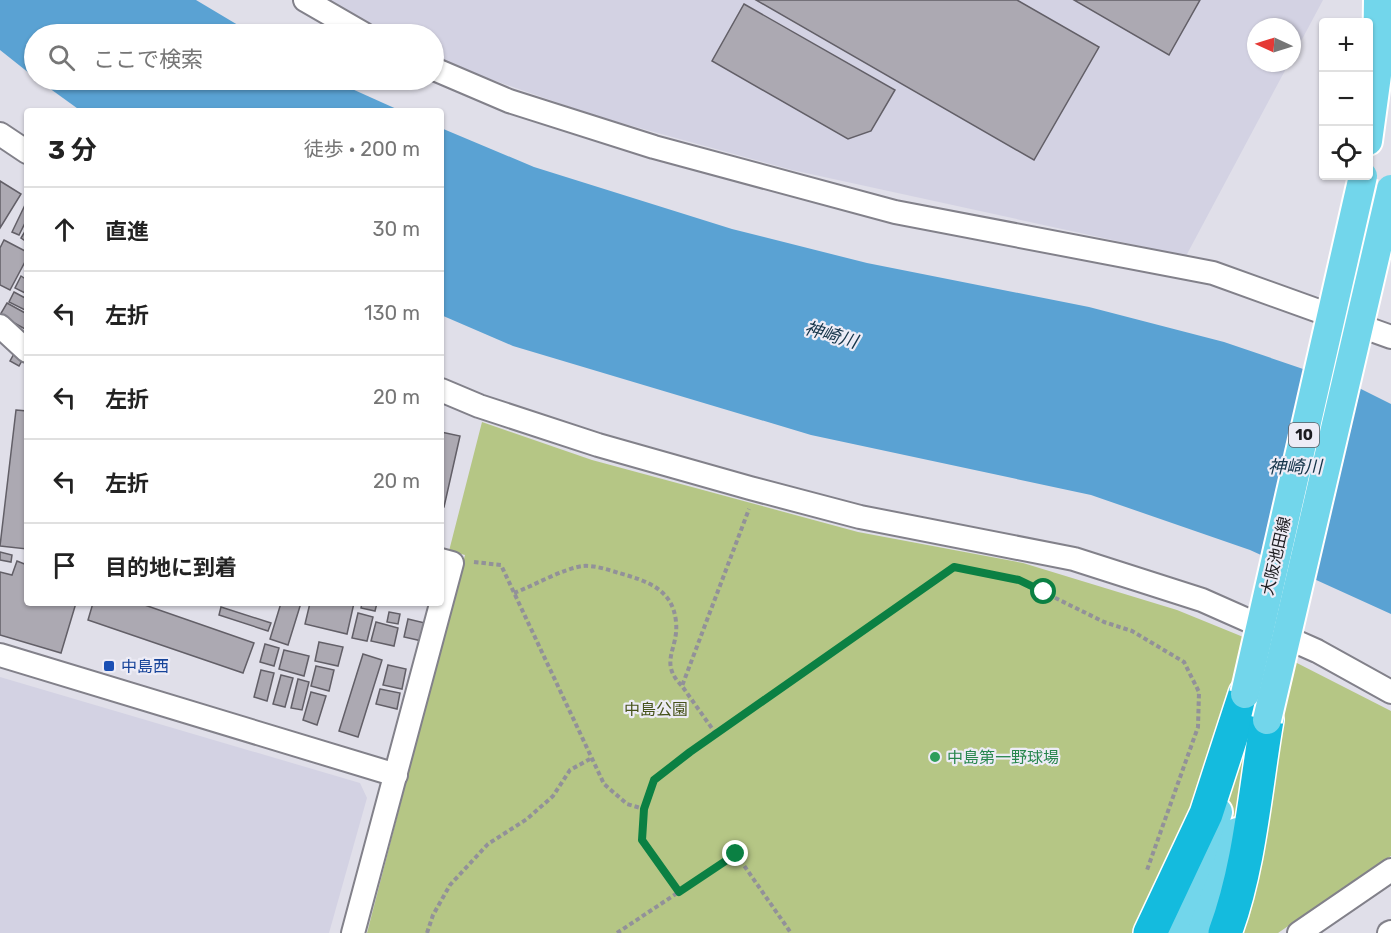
<!DOCTYPE html>
<html lang="ja">
<head>
<meta charset="utf-8">
<style>
  :root { --surface:#fff; --page:#f2f2f2; --text:#222; --muted:#767676; --line:#e0e0e0 }
  body { margin:0; font-family:Rubik,"Noto Sans JP",sans-serif; background:var(--page); color:var(--text) }
  .controls { position:absolute; right:18px; top:18px; display:grid; overflow:hidden; border-radius:6px; box-shadow:0 2px 4px #0004 }
  .controls button { width:54px; height:54px; display:grid; place-items:center; padding:0; border:0; border-bottom:2px solid var(--line); background:var(--surface); color:var(--text); font:30px sans-serif }
  .compass { position:absolute; left:1247px; top:18px; width:54px; height:54px; border-radius:50%; background:var(--surface); box-shadow:0 2px 4px #0004; rotate:274deg }
  .stop { position:absolute; width:18px; height:18px; margin:-14px; border:4px solid #0b8043; border-radius:50%; background:#fff }
  .stop.end { background:#0b8043; border-color:#fff; box-shadow:0 2px 6px #0008 }
  .list { margin:0; padding:0; list-style:none }
  h2 { display:flex; justify-content:space-between; align-items:center; height:78px; margin:0; padding:0 24px; font-size:26px }
  h2 small { font-size:20px; font-weight:400; color:var(--muted) }
  .list li { display:grid; grid-template-columns:39px 1fr auto; gap:18px; align-items:center; box-sizing:border-box; height:84px; padding:0 24px; border-top:2px solid var(--line) }
  .list b { display:block; font-size:22px; white-space:nowrap }
  .list em { font-size:20px; font-style:normal; color:var(--muted) }
  .icon { flex:none; width:33px; height:33px; fill:none; stroke:currentColor; stroke-width:2; stroke-linecap:round; stroke-linejoin:round }
  .map { position:relative; flex:none; width:1391px; height:933px; overflow:hidden }
  .search { position:absolute; background:var(--surface); box-shadow:0 2px 4px #0004; left:24px; top:24px; width:420px; height:66px; display:flex; align-items:center; gap:15px; box-sizing:border-box; padding:0 21px; border-radius:33px; color:var(--muted); font-size:22px }
  .panel { position:absolute; background:var(--surface); box-shadow:0 2px 4px #0004; left:24px; top:108px; width:420px; height:498px; border-radius:6px }
  .map>svg:first-child { display:block }
</style>
</head>
<body>
<div class="map">
<svg width="1391" height="933" viewBox="0 0 1391 933">
  <rect width="100%" height="100%" fill="#e0dfe9"/>
  <!-- built -->
  <g fill="#d3d2e3">
    <path d="M 325,0 L 1323,0 L 1292,58 L 1292,27 L 1256,27 L 1256,63 L 1289,63 L 1186,256 L 792,170 L 596,116 L 450,65 L 434,57 L 434,34 L 390,34 Z"/>
    <path d="M 0,677 L 360,783 L 367,798 L 329,933 L 0,933 Z"/>
  </g>
  <!-- green -->
  <path fill="#b5c685" d="M 482,422 L 592,460 L 858,532 L 1023,563 L 1177,610 L 1258,643 L 1391,711 L 1391,856 L 1278,933 L 367,933 L 465,555 L 449,551 Z"/>
  <!-- water -->
  <g fill="#5aa2d3">
    <path d="M 0,0 L 196,0 L 253,34 L 34,34 L 34,77 L 0,50 Z"/>
    <path d="M 38,80 L 332,80 L 401,111 L 81,111 Z"/>
    <path d="M 441,128 L 534,167 L 732,229 L 867,263 L 1089,307 L 1224,342 L 1359,388 L 1391,404 L 1391,614 L 1250,550 L 1091,495 L 811,435 L 513,346 L 441,315 Z"/>
  </g>
  <!-- building -->
  <g fill="#aca9b2" stroke="#625f67" stroke-width="1.5">
    <path d="M 756,0 L 1017,0 L 1099,47 L 1034,160 Z"/>
    <path d="M 1074,0 L 1200,0 L 1169,55 Z"/>
    <path d="M 744,4 L 895,90 L 871,131 L 848,139 L 712,61 Z"/>
    <path d="M 0,181 L 21,194 L 0,228 Z"/>
    <path d="M 25,205 L 27,219 L 19,235 L 12,232 Z"/>
    <path d="M 27,228 L 27,242 L 21,238 Z"/>
    <path d="M 4,240 L 27,252 L 27,258 L 10,290 L 0,285 L 0,248 Z"/>
    <path d="M 21,276 L 27,280 L 27,294 L 15,288 Z"/>
    <path d="M 14,292 L 27,299 L 27,311 L 9,302 Z"/>
    <path d="M 7,303 L 27,314 L 25,329 L 0,315 Z"/>
    <path d="M 15,352 L 24,357 L 19,366 L 10,361 Z"/>
    <path d="M 16,410 L 27,411 L 27,549 L 0,546 Z"/>
    <path d="M 441,432 L 460,436 L 444,507 L 441,507 Z"/>
    <path d="M 0,552 L 12,555 L 11,562 L 0,560 Z"/>
    <path d="M 17,561 L 27,565 L 27,603 L 76,603 L 61,653 L 0,635 L 0,572 L 12,575 Z"/>
    <path d="M 93,603 L 139,603 L 254,643 L 243,673 L 88,620 Z"/>
    <path d="M 281,603 L 301,603 L 288,645 L 270,639 Z"/>
    <path d="M 310,603 L 354,603 L 347,634 L 305,624 Z"/>
    <path d="M 362,603 L 377,603 L 375,611 L 361,608 Z"/>
    <path d="M 221,607 L 271,623 L 268,631 L 219,615 Z"/>
    <path d="M 389,612 L 400,614 L 398,624 L 387,622 Z"/>
    <path d="M 358,613 L 373,617 L 367,641 L 352,638 Z"/>
    <path d="M 408,619 L 425,623 L 422,641 L 404,637 Z"/>
    <path d="M 376,622 L 398,628 L 394,646 L 371,641 Z"/>
    <path d="M 319,642 L 343,647 L 338,666 L 315,661 Z"/>
    <path d="M 265,644 L 279,648 L 274,666 L 260,662 Z"/>
    <path d="M 284,650 L 309,656 L 304,676 L 279,669 Z"/>
    <path d="M 363,654 L 382,660 L 358,737 L 339,731 Z"/>
    <path d="M 388,665 L 406,669 L 402,689 L 383,685 Z"/>
    <path d="M 316,666 L 334,670 L 329,691 L 311,686 Z"/>
    <path d="M 261,670 L 274,673 L 267,701 L 254,697 Z"/>
    <path d="M 281,675 L 293,678 L 285,707 L 273,704 Z"/>
    <path d="M 298,679 L 309,682 L 302,710 L 291,708 Z"/>
    <path d="M 380,689 L 400,693 L 397,709 L 376,704 Z"/>
    <path d="M 311,692 L 326,696 L 317,725 L 303,720 Z"/>
  </g>
  <g fill="none" stroke-linecap="round" stroke-linejoin="round">
    <defs>
      <g id="minor">
        <path d="M 305,0 L 364,34"/>
        <path d="M 434,69 L 509,101 L 654,147 L 895,212 L 1213,273 L 1391,337"/>
        <path d="M 0,134 L 27,152"/>
        <path d="M 0,326 L 27,351"/>
        <path d="M 441,390 L 479,406 L 598,445 L 750,488 L 860,517 L 1074,559 L 1202,600 L 1317,651 L 1391,692"/>
        <path d="M 0,655 L 396,775"/>
        <path d="M 353,933 L 452,563 L 441,560"/>
        <path d="M 1299,933 L 1391,870"/>
        <path d="M 1389,933 L 1391,932"/>
      </g>
      <g id="major">
        <path d="M 1368,141 L 1377,75 L 1378,0"/>
        <path d="M 1178,933 L 1194,892 L 1218,812"/>
        <path d="M 1201,933 L 1228,863 L 1237,832"/>
      </g>
      <g id="highway">
        <path d="M 1150,933 L 1206,814 L 1245,694"/>
        <path d="M 1225,933 C 1250,866 1255,790 1267,720"/>
      </g>
    </defs>
    <!-- minor casing -->
    <use href="#minor" stroke="#82818a" stroke-width="26"/>
    <!-- major casing -->
    <use href="#major" stroke="#fff" stroke-width="32"/>
    <!-- highway casing -->
    <use href="#highway" stroke="#fff" stroke-width="36"/>
    <!-- path -->
    <g stroke="#929199" stroke-width="4" stroke-dasharray="4.5 3" stroke-linecap="butt">
      <path d="M 474,562 L 501,565 L 604,784 L 627,804 L 644,809"/>
      <path d="M 514,593 C 533,586 564,568 583,566 C 594,565 609,570 619,573 C 647,581 673,589 676,622 C 679,649 658,662 682,686"/>
      <path d="M 716,734 L 682,686 L 749,509"/>
      <path d="M 679,892 L 642,840 L 644,809 L 654,780 L 690,752 L 954,567 L 1019,580 L 1104,622 L 1132,631 L 1184,662 L 1199,692 L 1198,727 L 1147,870"/>
      <path d="M 427,933 L 433,915 L 450,885 L 488,844 L 527,819 L 553,796 L 570,770 L 590,759"/>
      <path d="M 617,933 L 736,854 L 791,933"/>
    </g>
    <!-- minor -->
    <use href="#minor" stroke="#fff" stroke-width="22"/>
    <!-- major -->
    <use href="#major" stroke="#72d6eb" stroke-width="28"/>
    <!-- highway -->
    <use href="#highway" stroke="#14bbde" stroke-width="33"/>
    <defs>
      <g id="major-bridge">
        <path d="M 1245,694 L 1363,176"/>
        <path d="M 1267,720 L 1391,189"/>
      </g>
    </defs>
    <!-- major-bridge casing -->
    <use href="#major-bridge" stroke="#fff" stroke-width="32" stroke-linecap="butt"/>
    <!-- major-bridge -->
    <use href="#major-bridge" stroke="#72d6eb" stroke-width="28"/>
  </g>
  <g fill="none" stroke-linecap="round" stroke-linejoin="round">
    <!-- route -->
    <path stroke="#0b8043" stroke-width="8" d="M 736,854 L 679,892 L 642,840 L 644,809 L 654,780 L 690,752 L 954,567 L 1019,580 L 1044,592"/>
  </g>
  <!-- markers -->
  <rect fill="#1a4fb4" stroke="#edecf6" stroke-width="2" x="103" y="660" width="12" height="12" rx="3"/>
  <circle fill="#2e9e5b" stroke="#edecf6" stroke-width="2" cx="935" cy="757" r="6"/>
  <g text-anchor="middle" dominant-baseline="central" stroke-width="4.5" stroke-linejoin="round" paint-order="stroke">
    <!-- shield labels -->
    <rect fill="#edecf6" stroke="#5b5a60" stroke-width="1.5" x="1289" y="423" width="30" height="24" rx="4.5"/>
    <g font-size="15" font-weight="bold" fill="#1c1c20">
      <text x="1304" y="435">10</text>
    </g>
    <!-- street labels -->
    <g font-size="16" fill="#1c1c20" stroke="#edecf6">
      <text transform="translate(1276 556) rotate(-77)">大阪池田線</text>
    </g>
    <!-- transit labels -->
    <g font-size="16" fill="#164399" stroke="#edecf6" text-anchor="start">
      <text x="121" y="666">中島西</text>
    </g>
    <!-- park labels -->
    <g font-size="16" fill="#47531b" stroke="#edecf6">
      <text x="656" y="709">中島公園</text>
    </g>
    <!-- leisure labels -->
    <g font-size="16" fill="#27864d" stroke="#edecf6" text-anchor="start">
      <text x="947" y="757">中島第一野球場</text>
    </g>
    <!-- water labels -->
    <g font-size="18" font-style="italic" fill="#143449" stroke="#edecf6">
      <text transform="translate(831 335) rotate(16)">神崎川</text>
      <text x="1295" y="467">神崎川</text>
    </g>
  </g>
</svg>
<div class="controls">
<button>+</button>
<button>−</button>
<button><svg class="icon" aria-label="locate" viewBox="0 0 24 24"><circle cx="12" cy="12" r="6"/><path d="M12 2v4M12 18v4M2 12h4M18 12h4"/></svg></button>
</div>
<svg class="compass" viewBox="-18 -18 36 36"><path d="M0-13l5 13h-10z" fill="#e53935"/><path d="M0 13l5-13h-10z" fill="#767676"/></svg>
<div class="stop" style="left:1044px;top:592px"></div>
<div class="stop end" style="left:736px;top:854px"></div>
<div class="search"><svg class="icon" aria-label="search" viewBox="0 0 24 24"><circle cx="10" cy="10" r="6"/><path d="M15 15l6 6"/></svg>ここで検索</div>
<section class="panel">
<h2>3 分<small>徒歩 · 200 m</small></h2>
<ul class="list">
<li><svg class="icon" aria-label="ahead" viewBox="0 0 24 24"><path d="M12 20V5M6 11l6-6 6 6"/></svg><div><b>直進</b></div><em>30 m</em></li>
<li><svg class="icon" aria-label="left" viewBox="0 0 24 24"><path d="M17 20v-9H6M10 6l-5 5 5 5"/></svg><div><b>左折</b></div><em>130 m</em></li>
<li><svg class="icon" aria-label="left" viewBox="0 0 24 24"><path d="M17 20v-9H6M10 6l-5 5 5 5"/></svg><div><b>左折</b></div><em>20 m</em></li>
<li><svg class="icon" aria-label="left" viewBox="0 0 24 24"><path d="M17 20v-9H6M10 6l-5 5 5 5"/></svg><div><b>左折</b></div><em>20 m</em></li>
<li><svg class="icon" aria-label="arrive" viewBox="0 0 24 24"><path d="M6 21V4h12l-3 4 3 4H6"/></svg><div><b>目的地に到着</b></div></li>
</ul>
</section>
</div>
</body>
</html>
